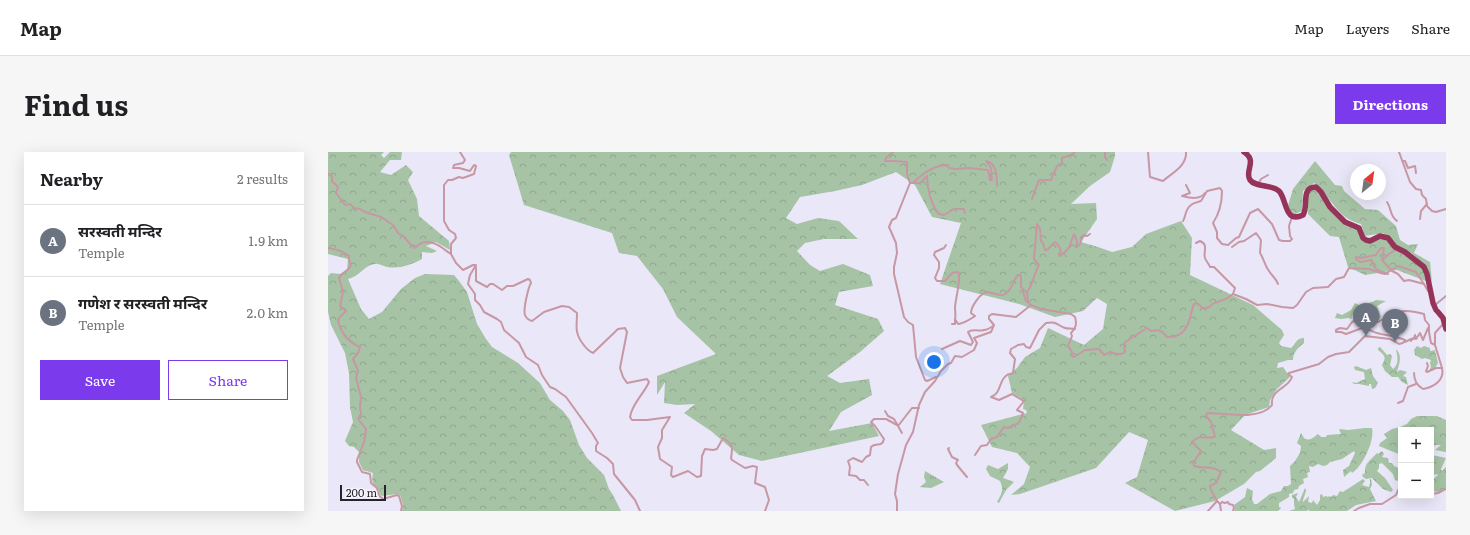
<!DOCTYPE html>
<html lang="en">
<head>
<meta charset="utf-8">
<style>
  :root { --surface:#fff; --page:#f6f6f6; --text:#202124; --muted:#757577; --line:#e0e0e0; --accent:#7c3aed }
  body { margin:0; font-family:Literata,"Noto Sans Devanagari",serif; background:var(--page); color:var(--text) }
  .controls { position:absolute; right:12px; bottom:12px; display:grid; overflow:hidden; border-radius:0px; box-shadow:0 4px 16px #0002 }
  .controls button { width:36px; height:36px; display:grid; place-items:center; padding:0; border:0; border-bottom:1px solid var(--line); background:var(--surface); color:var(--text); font:20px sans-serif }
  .compass { position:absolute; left:1022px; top:12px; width:36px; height:36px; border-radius:50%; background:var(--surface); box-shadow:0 4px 16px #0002; rotate:29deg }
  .scale { position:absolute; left:12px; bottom:10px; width:46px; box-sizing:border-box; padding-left:4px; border:2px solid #25242a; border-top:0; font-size:11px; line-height:14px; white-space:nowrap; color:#25242a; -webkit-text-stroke:3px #f6f5fc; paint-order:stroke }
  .you { position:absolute; left:606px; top:210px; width:14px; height:14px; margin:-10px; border:3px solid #fff; border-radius:50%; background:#1a73e8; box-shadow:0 0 0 6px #1a73e833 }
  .badge { display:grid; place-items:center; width:26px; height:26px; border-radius:50%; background:var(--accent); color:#fff; font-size:13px; font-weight:700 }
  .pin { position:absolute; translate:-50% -33px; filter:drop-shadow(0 1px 2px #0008) }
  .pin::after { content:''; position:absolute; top:21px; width:14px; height:12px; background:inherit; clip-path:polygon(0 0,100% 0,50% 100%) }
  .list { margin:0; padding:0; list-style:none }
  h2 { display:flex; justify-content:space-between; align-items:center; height:52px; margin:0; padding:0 16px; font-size:17px }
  h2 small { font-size:13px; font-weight:400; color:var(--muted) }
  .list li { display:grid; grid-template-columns:26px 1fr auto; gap:12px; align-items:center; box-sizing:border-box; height:72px; padding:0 16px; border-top:1px solid var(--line) }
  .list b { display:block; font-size:15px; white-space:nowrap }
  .list p { margin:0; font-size:13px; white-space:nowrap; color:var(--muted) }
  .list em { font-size:13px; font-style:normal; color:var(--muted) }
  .actions { display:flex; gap:8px; padding:12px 16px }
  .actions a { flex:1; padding:9px 0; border:1px solid var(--accent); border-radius:0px; text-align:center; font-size:14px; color:var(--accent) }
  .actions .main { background:var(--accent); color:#fff }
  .map { position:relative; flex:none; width:1118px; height:359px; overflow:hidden; border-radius:0px }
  header { display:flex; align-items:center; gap:24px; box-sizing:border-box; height:56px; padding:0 20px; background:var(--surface); border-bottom:1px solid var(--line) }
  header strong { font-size:19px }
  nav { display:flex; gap:22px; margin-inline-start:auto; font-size:14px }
  .intro { display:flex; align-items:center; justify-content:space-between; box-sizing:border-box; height:96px; padding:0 24px }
  h1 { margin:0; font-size:28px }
  .button { padding:10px 18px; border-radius:0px; background:var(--accent); color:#fff; font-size:14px; font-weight:700 }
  main { display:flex; gap:24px; padding:0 24px }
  aside { flex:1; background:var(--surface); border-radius:0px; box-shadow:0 4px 16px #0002 }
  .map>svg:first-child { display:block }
</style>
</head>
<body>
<header>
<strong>Map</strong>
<nav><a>Map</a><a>Layers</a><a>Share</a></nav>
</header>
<div class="intro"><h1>Find us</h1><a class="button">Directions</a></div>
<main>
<aside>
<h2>Nearby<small>2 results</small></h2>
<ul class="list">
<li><span class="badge" style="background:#6b7280">A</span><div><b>सरस्वती मन्दिर</b><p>Temple</p></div><em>1.9 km</em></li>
<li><span class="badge" style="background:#6b7280">B</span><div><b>गणेश र सरस्वती मन्दिर</b><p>Temple</p></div><em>2.0 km</em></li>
</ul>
<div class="actions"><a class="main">Save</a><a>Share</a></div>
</aside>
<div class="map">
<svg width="1118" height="359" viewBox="0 0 1118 359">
  <defs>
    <pattern id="grass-tufts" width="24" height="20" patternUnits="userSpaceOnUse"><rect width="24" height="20" fill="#a6c3a5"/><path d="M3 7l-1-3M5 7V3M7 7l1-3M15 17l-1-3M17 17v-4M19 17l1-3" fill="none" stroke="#8fa78e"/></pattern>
    <pattern id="forest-crowns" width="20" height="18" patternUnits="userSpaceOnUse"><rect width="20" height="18" fill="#a6c3a5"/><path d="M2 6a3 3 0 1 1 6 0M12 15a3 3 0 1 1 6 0" fill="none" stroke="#8fa78e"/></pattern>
  </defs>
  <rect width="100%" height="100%" fill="#e9e7f8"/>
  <!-- grass -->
  <path fill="url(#grass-tufts)" d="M 597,319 L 616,330 L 603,336 L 592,335 L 598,330 L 596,325 Z"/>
  <!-- forest -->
  <g fill="url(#forest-crowns)">
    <path d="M 0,0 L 56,0 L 53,3 L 56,6 L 62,0 L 74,0 L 73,8 L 62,8 L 52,20 L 63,23 L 78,13 L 85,20 L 80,28 L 89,47 L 91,64 L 121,89 L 122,98 L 108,90 L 98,94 L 109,99 L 104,101 L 94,100 L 94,107 C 83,113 72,117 59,115 C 54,114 51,111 47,112 C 36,113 31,125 20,127 L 33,157 L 41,167 L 54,160 L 73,137 L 87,126 L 97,122 L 126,123 L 131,129 L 139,140 L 149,172 L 158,187 L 164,195 L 190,211 L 212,231 L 222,248 L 235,259 L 242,268 L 251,293 L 259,306 L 276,323 L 281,337 L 285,343 L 293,359 L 74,359 L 75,353 L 72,343 L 69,342 L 54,344 L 50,341 L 49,335 C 43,331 44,328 45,321 L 35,318 L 31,310 L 31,300 L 26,295 L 21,294 L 17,289 L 25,270 L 22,255 L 21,221 L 17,201 L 3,173 L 0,160 L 0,124 L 3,121 L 12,122 L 19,118 L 20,107 L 0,102 Z"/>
    <path d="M 183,0 L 787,0 L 787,4 L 782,20 L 762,34 L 743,52 L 768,51 L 769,67 L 753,90 L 770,95 L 784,100 L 804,95 L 818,82 L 853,69 L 864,86 L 862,123 L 925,153 L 954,178 L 956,183 L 951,191 L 953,194 L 963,196 C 968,192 968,186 976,186 L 976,191 C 970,196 965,200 965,208 L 960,208 L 950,211 L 949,216 L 955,215 L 962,225 L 948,238 L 942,248 L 941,255 L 917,263 L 903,278 L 936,298 L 948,296 L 948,306 L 932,319 L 928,320 L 916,332 L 887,349 L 847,359 L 797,331 L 809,325 L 820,288 L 801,280 L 768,316 L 692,342 L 683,343 L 696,332 L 702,315 L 689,301 L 664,295 L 653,273 L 699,261 L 698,258 L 695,257 L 696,248 L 684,241 L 680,224 L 689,216 L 697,205 L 712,196 L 720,176 L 756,193 L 775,177 L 779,152 L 769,146 L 755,159 L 727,165 L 691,152 L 612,132 L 633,71 L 604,65 L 587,33 L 568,20 L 534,33 L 507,39 L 472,45 L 458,66 L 469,72 L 490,66 L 511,69 L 530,87 L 496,87 L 477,91 L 469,99 L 482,113 L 492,119 L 515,112 L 542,123 L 545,134 L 511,140 L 507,153 L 550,167 L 556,179 L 532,200 L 499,224 L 512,231 L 541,227 L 544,243 L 513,260 L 501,279 L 544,271 L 551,284 L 434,309 L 411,303 L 383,279 L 356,261 L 367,252 L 349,253 L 336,251 L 337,230 L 329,243 L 329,224 L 388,202 L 349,165 L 335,137 L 309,104 L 291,101 L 284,81 L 196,53 L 181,3 Z"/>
    <path d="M 987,9 L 1007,33 L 1014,34 L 1016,39 L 1037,57 L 1050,58 L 1068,74 L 1072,88 L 1080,93 L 1090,92 L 1086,101 L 1102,110 L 1104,130 L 1098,114 L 1082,100 L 1069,94 L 1066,89 L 1055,81 L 1037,84 L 1033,72 C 1008,66 1004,45 986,31 L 975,39 L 974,59 L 967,62 L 959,57 L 965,37 Z"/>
    <path d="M 986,37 L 1016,70 L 1028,76 L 1036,89 L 1050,86 L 1057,87 L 1096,118 L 1098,129 L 1069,118 L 1037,123 L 1020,115 L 1011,85 L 1002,84 L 980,62 L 980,41 Z"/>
    <path d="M 1049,148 L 1058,149 L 1049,154 L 1053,165 L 1051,168 L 1049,168 L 1045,157 L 1037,159 L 1029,156 L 1024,164 L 1023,167 L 1021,166 L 1013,167 L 1007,166 L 1009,161 L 1014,163 L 1023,158 L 1027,151 L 1033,154 Z"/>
    <path d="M 1089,194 L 1093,196 L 1096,194 L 1102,196 L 1102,199 L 1108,198 L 1107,199 L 1110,211 L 1107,216 L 1101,219 L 1103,215 L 1102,211 L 1103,208 L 1097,206 L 1094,207 L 1087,203 L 1086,198 Z"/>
    <path d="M 1052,195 L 1059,203 L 1062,202 L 1064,204 L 1062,213 L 1065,217 C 1072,212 1069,203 1068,197 C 1075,204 1071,212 1069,220 L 1072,218 L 1079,220 L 1075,224 L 1078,225 L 1080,233 L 1074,230 L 1070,225 L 1064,225 L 1057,219 L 1054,213 C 1058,206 1058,204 1050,198 L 1050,196 Z"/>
    <path d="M 1028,214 L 1038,218 L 1043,216 L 1045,224 L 1050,231 L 1047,236 L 1044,237 L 1043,232 L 1041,232 L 1041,234 L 1031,232 L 1026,232 L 1024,230 L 1028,231 L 1037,227 L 1036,220 L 1027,218 L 1026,215 Z"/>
    <path d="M 1089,264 L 1109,264 L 1118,268 L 1118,300 L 1107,298 L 1113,293 L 1108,293 L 1103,295 L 1103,278 L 1073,278 L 1073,303 L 1051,294 L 1052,291 L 1059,286 L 1056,282 L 1064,277 L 1072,275 L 1079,272 L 1083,267 Z"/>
    <path d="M 1037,276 L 1044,276 C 1047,289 1034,315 1024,321 L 1023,319 L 1016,325 L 1015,318 L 1021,314 L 1027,301 L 1026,299 L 1014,307 L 1002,310 L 999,313 L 995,314 L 990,312 L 985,315 L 981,314 L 982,320 L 979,321 L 980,325 L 975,327 L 976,331 L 971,334 L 970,337 L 966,338 L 965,341 L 961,342 L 961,345 L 951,351 L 951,355 L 953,356 L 950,359 L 906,359 L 907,357 L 906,353 L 917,345 L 919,336 L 925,339 L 924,347 L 926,352 L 929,352 L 942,342 L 953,339 L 956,334 L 960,334 L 963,332 L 962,314 L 967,309 L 972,301 L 973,294 L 969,291 L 973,281 L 976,286 C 982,290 986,285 990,282 L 993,285 L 998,285 L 999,283 L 1013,282 L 1011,277 L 1020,278 Z"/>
    <path d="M 1054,299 L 1056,302 L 1054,305 L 1060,306 L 1061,311 L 1064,311 L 1066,314 L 1073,317 L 1073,330 L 1067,328 L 1065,322 L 1054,311 L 1051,312 L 1051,316 L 1049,319 L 1057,326 L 1065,338 L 1063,340 L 1055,337 L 1044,326 L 1038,327 L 1035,325 L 1034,323 L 1037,321 C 1036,311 1043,308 1049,301 L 1050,302 Z"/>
    <path d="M 1104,303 L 1118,306 L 1113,317 L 1114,319 L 1118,315 L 1118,336 L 1110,340 L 1103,339 L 1103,329 L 1110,323 L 1109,322 L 1103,324 L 1103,305 Z"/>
    <path d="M 680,311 L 680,317 L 675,326 L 686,330 L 678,338 L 671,351 L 669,350 C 674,341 676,338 672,329 L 662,324 L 658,317 L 660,313 L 670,317 Z"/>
    <path d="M 1035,327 L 1037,329 L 1034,333 L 1041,335 L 1042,331 L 1042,327 L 1043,327 L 1044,333 L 1042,337 L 1048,349 L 1028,353 L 1019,359 L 982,359 L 980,358 L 979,359 L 961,359 L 967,357 L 966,352 L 966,347 L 964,345 L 964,343 L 970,341 L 968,345 L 971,350 L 977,336 L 978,339 L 975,348 L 975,350 L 981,344 L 980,350 L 984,351 L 985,348 L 989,353 L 992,348 L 992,343 L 994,342 L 995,345 L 998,344 L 1000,345 L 1001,344 L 1003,345 L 1005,343 L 1009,344 L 1012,339 L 1015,340 Z"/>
  </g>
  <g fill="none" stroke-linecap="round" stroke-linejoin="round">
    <!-- street -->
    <g stroke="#c897a4" stroke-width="2">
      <path d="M 565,0 L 558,6 L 557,9 L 566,9 L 579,10 L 579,22 L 582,31 L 592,31 L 599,24 C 599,36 603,53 611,62 L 616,63 L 626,57 L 636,57 L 637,61"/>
      <path d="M 777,0 L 777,5 L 779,8"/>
      <path d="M 820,0 L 822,25 L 835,29 C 844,21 859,14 858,0"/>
      <path d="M 1071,0 L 1082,30 L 1088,37 L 1093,38 L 1094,43 L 1098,47 L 1099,54 L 1104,59 L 1108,60 L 1118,57"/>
      <path d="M 1075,9 L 1077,9 L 1080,16 L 1087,14 L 1088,21"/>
      <path d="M 0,22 L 4,24 L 4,29 L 10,35 L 8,41 L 17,53 L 22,52 L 26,56 L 32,57 L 37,60 L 53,65 L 65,73 L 70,81 L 75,84 L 86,96 C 89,95 93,90 97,90 C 108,89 115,97 123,102 L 123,92 L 128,86 L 127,82 L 121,78 L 116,69 L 116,33 L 120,28 L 124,28 L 131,25 L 135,26 L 146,22 L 148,14 L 146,13 L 142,19 L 131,16 L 125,16 L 126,13 L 135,11 L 137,8 L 132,0"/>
      <path d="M 586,30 C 595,21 607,13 620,13 L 621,16 L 628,17 L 641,16 L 660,18 L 662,28 L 664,28 L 663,16 L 658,9 C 669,11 669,25 669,34"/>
      <path d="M 582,31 L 568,66 L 564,68 L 561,75 L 568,91 L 569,101 L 566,115 L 566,122 L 576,165 L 580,170 L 585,173 L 588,205 L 597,228 L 599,229 L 608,225"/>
      <path d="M 931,31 L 933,27 L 940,23"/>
      <path d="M 858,33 L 862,41 L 854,44 C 862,46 872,48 877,41"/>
      <path d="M 704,47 L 711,28 L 723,28 L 729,14 L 734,11 L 734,6 L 743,3 L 747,0"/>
      <path d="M 1059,50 C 1064,57 1061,63 1069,69"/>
      <path d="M 1092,67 L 1093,59 L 1099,52"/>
      <path d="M 855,69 C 858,64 857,57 863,53 C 865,51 870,50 873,49 L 879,39 L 892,36 L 894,39 C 894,50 891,62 885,71 L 889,80 L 889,86 L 894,92 L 900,93 L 908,86 L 911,85 L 922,61 L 930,57 L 944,72 L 951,88 L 955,89 L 962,89 L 964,87 L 962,84 L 961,74 L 964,65"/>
      <path d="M 868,91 L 872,89 C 881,93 875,99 877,106 C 878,109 881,112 882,115 L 886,115 L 907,136 L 905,142 L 918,147 L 929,153 L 939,152 L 954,155 L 965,156 L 969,153 L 978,140 L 985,136 L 1000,135 L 1008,127 L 1016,125 L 1021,116 C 1028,117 1035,116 1041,117 C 1046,118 1050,121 1057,122 L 1070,114 L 1088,120 L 1096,132"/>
      <path d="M 618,93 L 616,96 L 607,100 L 606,103 L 611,110 L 611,116 L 607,126 L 609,129 L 617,129 L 624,121 L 628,120 L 631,121 C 632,133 628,144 627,155 C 627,159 628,164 627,167"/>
      <path d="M 904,95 L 911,90 L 916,89 L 928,81 L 933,88 L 932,101 C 936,107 937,114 941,119 C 944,124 948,126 950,132"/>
      <path d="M 0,96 C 8,97 15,99 21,104 L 21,108 L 23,113 C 21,119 15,119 11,126 L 15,140 L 12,154 L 18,159 C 16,161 13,164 11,166 C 9,169 11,172 12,175 C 17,186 22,190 32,195 L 30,201 L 25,207 L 30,219 L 28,226 L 33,245 L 32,255 L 33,262 L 30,267 L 38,277 L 36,290 L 29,308 L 29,310 L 34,320 L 42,322 L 43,331 L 49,336 C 49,342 51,344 55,347 L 69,343 L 71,344 L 74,354 L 73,359"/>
      <path d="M 123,102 L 128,111 L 135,118 L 145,113 L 148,113 L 142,123 L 140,132 L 147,142 L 147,148 L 152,153 L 156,160 L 169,167 L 173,170 L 176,178 L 191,191 L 198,205 L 210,213 L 214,223 L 222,235 L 227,237 L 238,245 L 264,281 L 270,291 L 268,294 L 268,299 L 279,306 L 285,312 L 286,322 L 307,348 L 312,359"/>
      <path d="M 1054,108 L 1061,102 L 1069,97"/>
      <path d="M 148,115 L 148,129 L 159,135 L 162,132 L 165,132 L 174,138 L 179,134 L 185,134 L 200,127 L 202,128 L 203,131 C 200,136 195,158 197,163 C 198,166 201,168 204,169 L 216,160 L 234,154 L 241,155 L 249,161 C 249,174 246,180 255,192 C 258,196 260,199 265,201 L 290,177 L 297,176 L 299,180 L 292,216 L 295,225 L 299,231 L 319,227 L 321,230 C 316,242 304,251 302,265 L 304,268 L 319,268 L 342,265 L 334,278 L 334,286 L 330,295 L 332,307 L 344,315 L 343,323 L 345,325 L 360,319 L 369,325 L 373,324 L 374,304 L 377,297 L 385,298 L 389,297 L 395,286 C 405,292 405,295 403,306 L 404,308 L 417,316 L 425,314 L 429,315 L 427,331 L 437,335 L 441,348 L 437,359"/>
      <path d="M 1060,122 C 1052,119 1044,117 1044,108 L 1032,110 L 1028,107 L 1028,105 L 1033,106 L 1048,103 L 1053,96 L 1056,96 L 1054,108 L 1064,119 L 1070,122 L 1076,129 L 1081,128 L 1096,132 L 1100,139"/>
      <path d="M 700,150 L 699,140 C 705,133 706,121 711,113 L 706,107 L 709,72 L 712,77 L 713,89 L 715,91 L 717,98 L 719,98 L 727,90 L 731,94 L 733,100 L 731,102 L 732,104 C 744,95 741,94 746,82 L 749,89 L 749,95 L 752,92 L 755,83 L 759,84 L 762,82"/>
      <path d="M 1107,153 L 1118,144"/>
      <path d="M 624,172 L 627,172 L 627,167 L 630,172 C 634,172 643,167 647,164 L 643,161 C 643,155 652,141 659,140 C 664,140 670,144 675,143 C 683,141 685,128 690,123 L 693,124 L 693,135 L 696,138 L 695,140 L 698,149 L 703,153"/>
      <path d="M 1077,188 L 1077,190 L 1083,187 L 1083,189 L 1085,186 L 1086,187 L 1087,183 L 1088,187 L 1092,181 L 1095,188 L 1100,176"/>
      <path d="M 614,197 L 632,189 L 643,193 L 645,190 L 640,180 C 645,176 649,180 656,178 C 659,178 662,176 665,174"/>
      <path d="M 1099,211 L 1100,214 L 1098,219 L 1099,220 L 1108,216 L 1114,216 L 1107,193"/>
      <path d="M 1086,221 C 1086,228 1088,233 1095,237 C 1106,235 1117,228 1114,216"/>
      <path d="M 1070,251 L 1075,249 L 1080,235 L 1088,232"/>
      <path d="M 557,259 L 560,264 L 566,267 L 570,274 L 584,256 L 591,256"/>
      <path d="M 570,274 L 574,281"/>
      <path d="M 621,296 L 620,297 L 624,305 L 630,308 L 628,311 L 629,313 L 639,325"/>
      <path d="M 647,303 L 653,294 L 659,293 L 663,287 L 669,285 L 676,275 L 678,276 L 684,275 L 685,273 L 689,272 L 692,269 L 695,261 L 689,258 L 696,249 L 694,248 L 684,242 L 671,248 L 663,245 C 674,241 670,229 679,223 C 680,222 683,222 685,221 L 687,207 L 682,201 L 683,197 L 690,193 L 696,192 L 698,195 L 702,196 L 711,178 L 718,171 C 730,169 728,173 737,176 C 740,177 743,176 747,177"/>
      <path d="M 540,333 L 536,328 L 532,328 L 528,324 L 521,323 L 522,315 L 520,309 L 525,306 L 534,310 L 538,305 L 542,303 L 543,295 C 548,290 554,296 556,287 L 547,274 L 543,270 L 546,267 L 558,267 L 569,273"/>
      <path d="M 1103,342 L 1110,341 L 1118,337"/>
      <path d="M 889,349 L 892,352 L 893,359"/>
      <path d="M 892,352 L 894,350 L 897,351 L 900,350 L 901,352 L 905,353 L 906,356 L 905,359"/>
      <path d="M 569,359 L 569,349 L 567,342 L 570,322 L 578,293 L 585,280 L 591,253 L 597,240 L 607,229 L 613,219 L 620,212 L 623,211 L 627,204 L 634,205 L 646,198 L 649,191 L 646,186 L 663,180 L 666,173 L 661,167 L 661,164 L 664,162 L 688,165 L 703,153 L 713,157 L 743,162 L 747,165 C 749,172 748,176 743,181 L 744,184 L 740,194 L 744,200 L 744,204 L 746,205 L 757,198 L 771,197 L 776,203 L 782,200 C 787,202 793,204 797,200 L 796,194 L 797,190 L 819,176 L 823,179 C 832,177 834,179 839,185 C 843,185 849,184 852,182 C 862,176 862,161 866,152 L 869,151 L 876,157 L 881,155 L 886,151 L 898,147 L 905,142"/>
      <path d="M 880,359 L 889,349 L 883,338 L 882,334 L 888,331 L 893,320 C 882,312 878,318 866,314 L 865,311 L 873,299 L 864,290 C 871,282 878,287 887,285 L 883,270 L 878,264 L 879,261 C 895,261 932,269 944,253 C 942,237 960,237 964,225 L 960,222 L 961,221 L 991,212 L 1000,205 L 1008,202 L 1021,200 L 1037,184 L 1062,187 L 1071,192 L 1075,191 L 1077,188 C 1063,182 1048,184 1037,175 L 1018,182 L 1013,180 L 1008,180 L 1008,178 L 1012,176 L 1019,177 L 1024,170 L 1029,168 L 1035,163 L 1047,164 L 1046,168 L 1050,170 C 1068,159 1074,156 1096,162 L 1097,168 L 1101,173 L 1101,180 L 1103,191 L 1107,193 L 1107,181 L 1115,172"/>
      <path d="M 1026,359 L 1031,356 L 1042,352 L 1054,352 L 1068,343 L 1070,338 L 1073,336"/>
    </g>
    <!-- highway -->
    <g stroke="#953358" stroke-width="5.5">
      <path d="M 916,0 C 930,9 916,19 922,28 C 928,36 944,32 951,39 C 959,47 956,72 975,63 C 981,55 972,35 988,35 L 993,40 L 1002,55 L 1017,70 L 1031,76 L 1035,86 L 1038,88 L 1042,89 L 1052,84 L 1060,86 L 1067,95 L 1077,100 L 1096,115 L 1099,122 L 1105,151 L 1108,158"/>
      <path d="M 1110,160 L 1115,166 L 1118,177"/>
    </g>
  </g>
</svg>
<div class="controls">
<button>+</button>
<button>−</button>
</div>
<svg class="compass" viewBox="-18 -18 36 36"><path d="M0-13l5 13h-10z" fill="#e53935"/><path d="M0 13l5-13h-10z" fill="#757577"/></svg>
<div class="scale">200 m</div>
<div class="you"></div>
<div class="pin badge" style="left:1038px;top:184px;background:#6b7280">A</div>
<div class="pin badge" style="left:1067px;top:190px;background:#6b7280">B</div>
</div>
</main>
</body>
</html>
